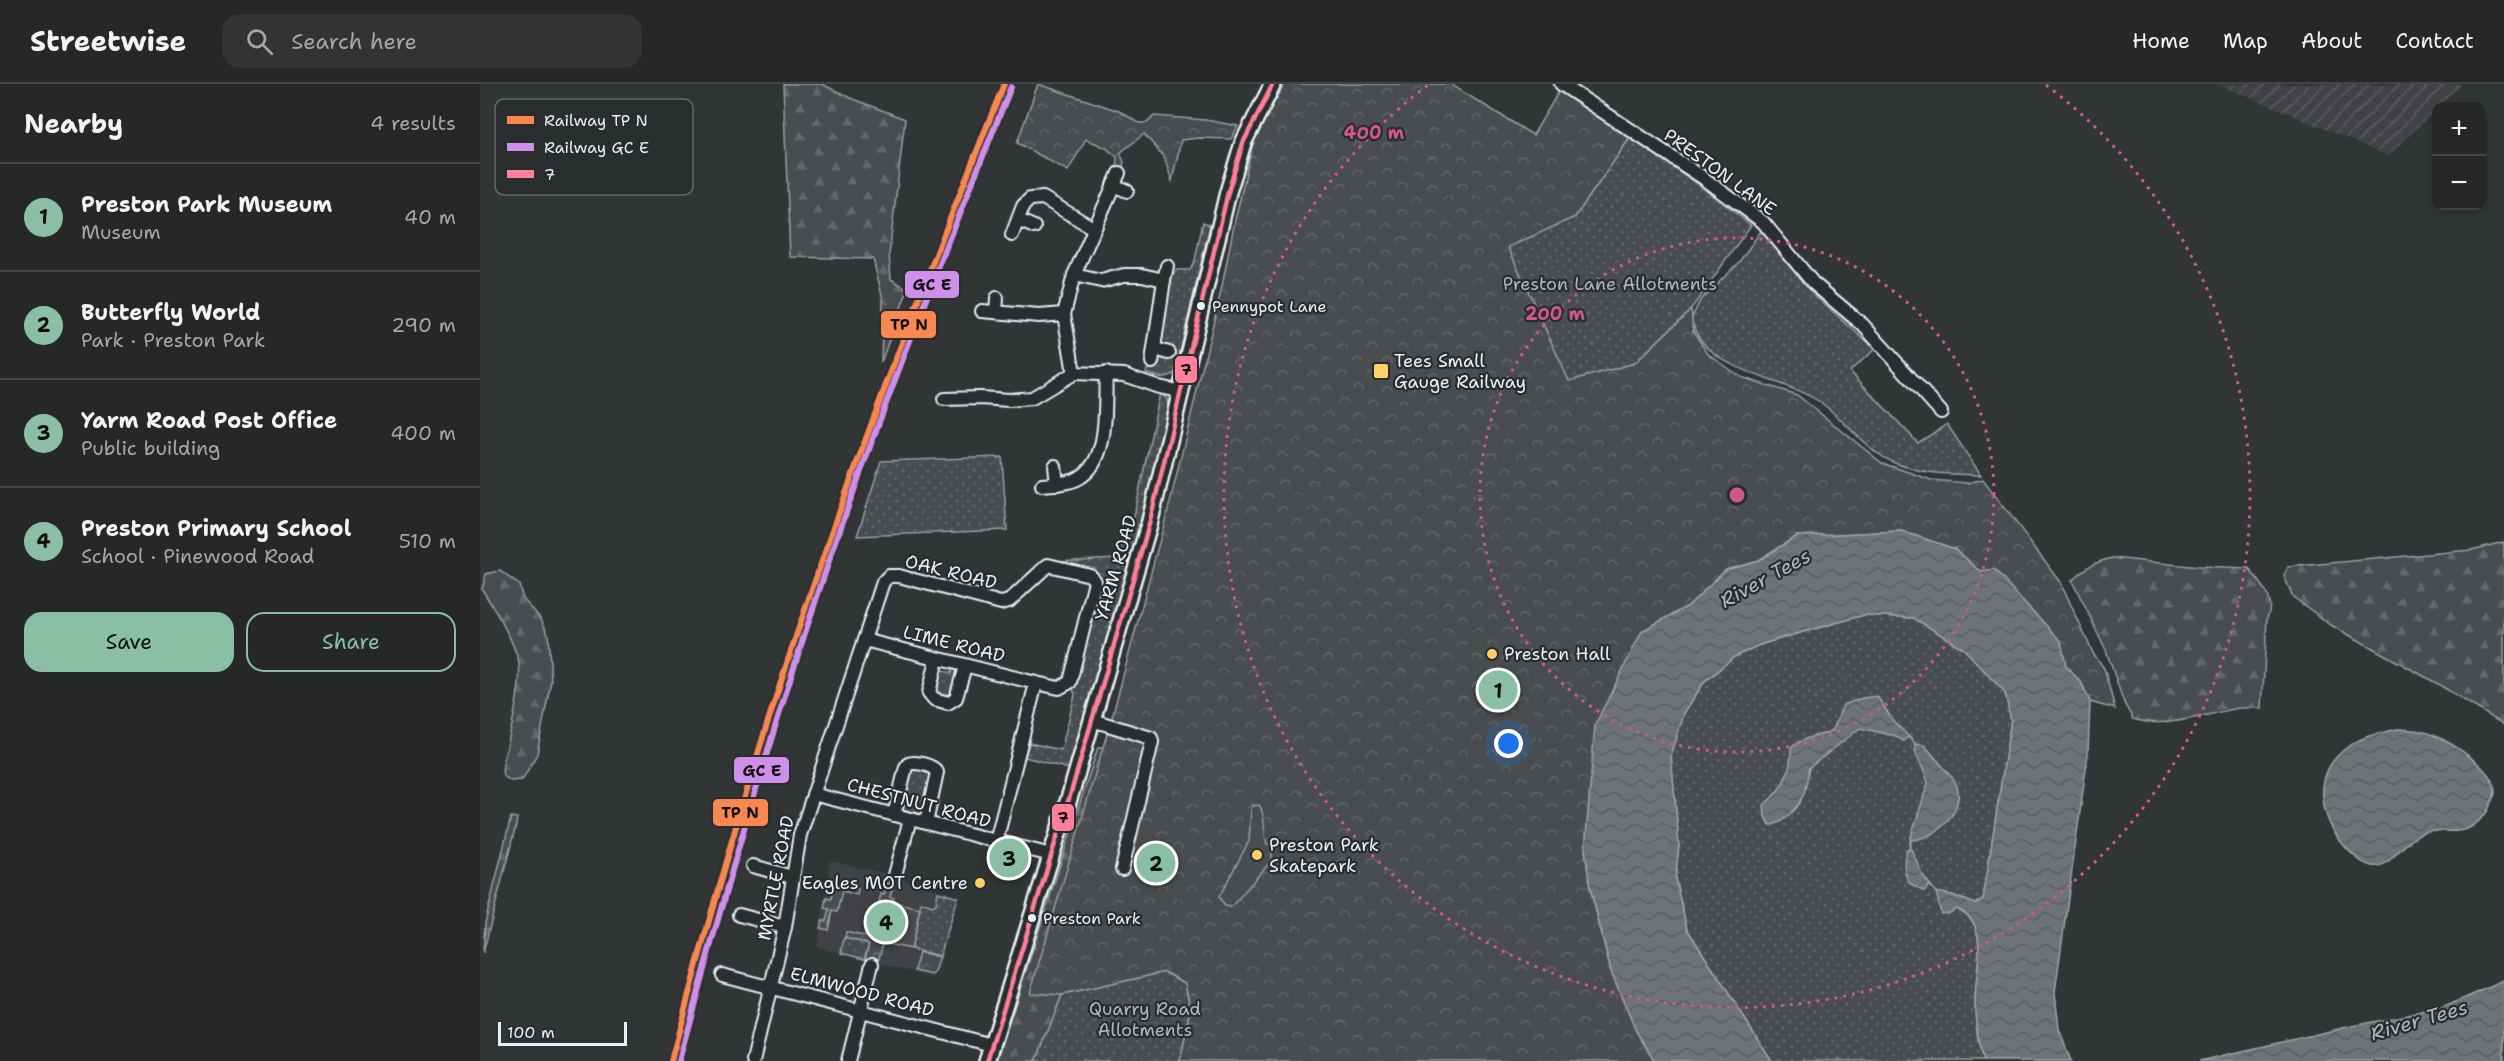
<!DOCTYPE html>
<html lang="en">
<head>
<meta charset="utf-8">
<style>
  :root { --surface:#262828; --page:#323434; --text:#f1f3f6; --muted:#a4a6a8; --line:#424445; --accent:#8abfa5 }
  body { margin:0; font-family:"Shantell Sans",sans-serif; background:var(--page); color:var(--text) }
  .controls { position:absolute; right:18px; top:18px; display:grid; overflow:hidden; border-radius:12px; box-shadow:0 3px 9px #0003 }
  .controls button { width:54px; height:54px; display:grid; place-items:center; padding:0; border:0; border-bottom:2px solid var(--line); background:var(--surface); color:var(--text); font:30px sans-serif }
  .scale { position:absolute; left:18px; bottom:15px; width:129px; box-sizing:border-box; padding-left:6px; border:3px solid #e8f1f8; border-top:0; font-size:16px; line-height:21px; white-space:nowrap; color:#e8f1f8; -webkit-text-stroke:4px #2a2d2e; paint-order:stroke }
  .you { position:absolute; left:1029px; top:660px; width:21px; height:21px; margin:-15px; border:4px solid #fff; border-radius:50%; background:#1a73e8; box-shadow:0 0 0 9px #1a73e833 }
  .badge { display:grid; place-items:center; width:39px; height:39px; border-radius:50%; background:var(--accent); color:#111; font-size:20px; font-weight:700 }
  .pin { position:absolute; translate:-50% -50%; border:3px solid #fff; box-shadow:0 2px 6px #0006 }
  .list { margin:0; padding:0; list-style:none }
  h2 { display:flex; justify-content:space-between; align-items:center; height:78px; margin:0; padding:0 24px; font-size:26px }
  h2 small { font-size:20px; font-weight:400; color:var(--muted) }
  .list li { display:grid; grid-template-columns:39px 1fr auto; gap:18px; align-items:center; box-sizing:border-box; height:108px; padding:0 24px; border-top:2px solid var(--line) }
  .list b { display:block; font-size:22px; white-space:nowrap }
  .list p { margin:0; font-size:20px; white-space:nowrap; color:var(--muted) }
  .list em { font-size:20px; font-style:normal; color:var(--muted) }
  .actions { display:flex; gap:12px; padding:18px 24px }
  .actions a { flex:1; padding:14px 0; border:2px solid var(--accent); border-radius:18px; text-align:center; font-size:21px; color:var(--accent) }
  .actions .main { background:var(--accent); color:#111 }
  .icon { flex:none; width:33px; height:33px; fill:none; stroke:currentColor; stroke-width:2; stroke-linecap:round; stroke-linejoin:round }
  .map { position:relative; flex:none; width:2024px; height:977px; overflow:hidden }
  header { display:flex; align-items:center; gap:36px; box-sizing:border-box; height:84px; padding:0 30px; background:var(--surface); border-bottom:2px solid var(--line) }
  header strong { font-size:28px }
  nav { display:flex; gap:33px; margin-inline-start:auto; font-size:21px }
  .search { width:420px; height:54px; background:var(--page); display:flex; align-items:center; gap:15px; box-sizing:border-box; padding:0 21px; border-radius:18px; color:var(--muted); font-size:22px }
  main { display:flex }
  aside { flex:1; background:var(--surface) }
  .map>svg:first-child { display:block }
</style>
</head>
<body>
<header>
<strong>Streetwise</strong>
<div class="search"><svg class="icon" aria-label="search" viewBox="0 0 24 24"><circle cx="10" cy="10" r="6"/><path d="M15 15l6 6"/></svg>Search here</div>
<nav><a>Home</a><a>Map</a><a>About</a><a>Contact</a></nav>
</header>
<main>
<aside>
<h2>Nearby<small>4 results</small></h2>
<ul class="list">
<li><span class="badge">1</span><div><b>Preston Park Museum</b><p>Museum</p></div><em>40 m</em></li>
<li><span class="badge">2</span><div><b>Butterfly World</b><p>Park · Preston Park</p></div><em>290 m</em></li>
<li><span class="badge">3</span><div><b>Yarm Road Post Office</b><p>Public building</p></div><em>400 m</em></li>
<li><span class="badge">4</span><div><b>Preston Primary School</b><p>School · Pinewood Road</p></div><em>510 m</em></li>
</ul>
<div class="actions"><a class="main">Save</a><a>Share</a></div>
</aside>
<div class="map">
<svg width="2024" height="977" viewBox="0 0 2024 977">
  <defs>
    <pattern id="industrial-furrows" width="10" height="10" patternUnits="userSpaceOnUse" patternTransform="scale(1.5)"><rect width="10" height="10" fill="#3f4244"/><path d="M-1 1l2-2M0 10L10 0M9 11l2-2" fill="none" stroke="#5b5e60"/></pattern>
    <pattern id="grass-dots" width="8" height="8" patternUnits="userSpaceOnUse" patternTransform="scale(1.5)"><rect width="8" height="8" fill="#494d4f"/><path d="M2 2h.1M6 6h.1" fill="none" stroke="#636769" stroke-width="1.8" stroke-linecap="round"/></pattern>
    <pattern id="forest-firs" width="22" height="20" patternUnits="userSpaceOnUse" patternTransform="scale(1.5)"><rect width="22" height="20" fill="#494d4f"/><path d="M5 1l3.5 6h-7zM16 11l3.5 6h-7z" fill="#636769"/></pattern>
    <pattern id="park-crowns" width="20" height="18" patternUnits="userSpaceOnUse" patternTransform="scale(1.5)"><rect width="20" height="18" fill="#494d4f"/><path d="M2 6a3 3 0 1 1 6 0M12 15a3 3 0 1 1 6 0" fill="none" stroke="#636769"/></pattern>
    <pattern id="water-waves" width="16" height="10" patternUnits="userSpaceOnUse" patternTransform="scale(1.5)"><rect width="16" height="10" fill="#6e7376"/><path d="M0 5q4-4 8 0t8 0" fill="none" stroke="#5a5e60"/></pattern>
  </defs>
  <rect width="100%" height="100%" fill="#323536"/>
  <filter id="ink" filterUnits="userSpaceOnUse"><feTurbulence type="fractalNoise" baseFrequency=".0167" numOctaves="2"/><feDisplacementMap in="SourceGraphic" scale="12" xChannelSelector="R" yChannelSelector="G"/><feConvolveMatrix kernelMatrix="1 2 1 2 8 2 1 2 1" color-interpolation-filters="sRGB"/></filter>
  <g filter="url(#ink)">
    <!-- built -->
    <path fill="#3f4244" d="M 350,777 L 412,791 L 480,813 L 454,894 L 337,863 Z"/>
    <!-- industrial -->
    <path fill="url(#industrial-furrows)" d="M 1738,0 L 1981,0 L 1908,72 Z"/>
    <!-- grass -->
    <g fill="url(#grass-dots)" stroke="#989fa4" stroke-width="1.5">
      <path d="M 1150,54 L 1218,100 L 1271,141 L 1211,225 L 1155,279 L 1089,298 L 1028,163 L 1095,133 Z"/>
      <path d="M 723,138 L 730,141 L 695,289 C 685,296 677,293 666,289 L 669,279 L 682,271 L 680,259 L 687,197 L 697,186 L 710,186 L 715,176 Z"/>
      <path d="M 1283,144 L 1306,178 L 1336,213 L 1395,265 L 1370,287 L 1438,359 L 1467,340 L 1501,391 C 1470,390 1444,391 1415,379 C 1386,367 1369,340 1344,321 C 1304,291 1226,292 1211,235 L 1221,215 L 1259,178 Z"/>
      <path d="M 680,309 L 687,315 L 688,323 L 648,490 L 589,685 L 545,673 L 549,659 L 581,666 L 595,611 L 592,601 L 598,594 L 605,567 L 603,563 L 607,549 L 612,542 L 622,505 L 619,501 L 620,493 L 613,487 L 575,477 L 637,474 L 654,432 Z"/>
      <path d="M 522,373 L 527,446 L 377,452 L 401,377 Z"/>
      <path d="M 1384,531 L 1434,534 L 1484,565 L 1525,609 L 1531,635 L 1503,816 L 1495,820 L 1472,811 L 1476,825 C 1512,836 1495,890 1495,917 C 1495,935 1498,959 1503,977 L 1292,977 L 1207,845 L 1195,795 L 1199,761 L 1191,672 L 1204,629 L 1224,598 L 1254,573 L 1279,561 Z"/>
      <path d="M 463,580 L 462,587 L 471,589 L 473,582 L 480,584 L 471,613 L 458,612 L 454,608 L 461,588 L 457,585 Z"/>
      <path d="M 430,684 L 452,687 L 443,730 L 420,725 L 420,720 L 424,718 L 432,686 Z"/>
      <path d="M 458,808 L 478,814 L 460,872 L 431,865 L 441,818 L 452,822 L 456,820 Z"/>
      <path d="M 364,854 L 389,860 L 384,875 L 361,869 Z"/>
      <path d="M 685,888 L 705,898 L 711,926 L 700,977 L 556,977 L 582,911 Z"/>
    </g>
    <!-- forest -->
    <g fill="url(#forest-firs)" stroke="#989fa4" stroke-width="1.5">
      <path d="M 303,0 L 342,0 L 370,14 L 425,35 L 409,171 L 411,195 L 428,205 L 401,278 L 403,215 L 393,175 L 310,173 Z"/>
      <path d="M 2024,458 L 2024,641 L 1958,600 L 1851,541 L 1813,513 L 1804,492 L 1808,483 L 1991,466 Z"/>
      <path d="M 1632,474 L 1719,483 L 1769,485 C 1780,500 1796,515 1787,534 L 1782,624 C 1773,624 1763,623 1754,625 C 1722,631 1686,645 1653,635 L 1644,619 L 1626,566 L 1592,496 C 1604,483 1616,478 1632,474 Z"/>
      <path d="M 20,487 L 39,501 L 43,515 L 61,535 L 68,550 L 71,596 L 57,670 L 42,696 L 31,697 L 23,692 L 22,685 C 27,660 45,597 38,575 C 31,551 15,527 2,505 L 6,490 Z"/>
      <path d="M 618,663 L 660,663 L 734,851 L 700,977 L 711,926 L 705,899 L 684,888 L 582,911 L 556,977 L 517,977 Z"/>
      <path d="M 31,733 L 37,734 L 36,741 L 3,869 L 5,839 Z"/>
    </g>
    <!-- park -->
    <g fill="url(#park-crowns)" stroke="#989fa4" stroke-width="1.5">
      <path d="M 558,0 L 639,27 L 659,39 L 667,39 L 674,32 L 726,36 L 758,42 L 751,55 L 719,54 L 701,56 L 692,97 L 684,73 L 664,50 L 640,69 L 644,78 L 641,90 L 636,87 L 637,73 L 626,64 L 606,55 L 588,87 L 537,59 Z"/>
      <path d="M 805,0 L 970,0 L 1053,51 L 1079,7 L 1150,54 L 1095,133 L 1028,163 L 1089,297 L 1155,279 L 1211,225 L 1213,247 L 1228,270 L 1261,293 L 1317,311 L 1402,379 L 1451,396 L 1487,399 L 1503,395 L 1580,497 L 1613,569 L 1624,584 L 1635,625 L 1610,618 L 1601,598 L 1586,583 L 1580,557 L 1475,465 L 1421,447 L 1317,452 L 1278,476 L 1246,485 L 1208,522 L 1162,547 L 1105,765 L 1110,803 L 1131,887 L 1156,947 L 1175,977 L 700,977 L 711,926 L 705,899 L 685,888 L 582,911 L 550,909 L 632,633 L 690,418 L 741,207 L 755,136 L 775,51 Z"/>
      <path d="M 412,793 L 415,794 L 410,813 L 414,814 L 398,879 L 385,875 L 389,860 L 365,854 L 366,848 L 390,854 L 401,810 L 404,811 L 407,799 L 410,800 Z"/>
      <path d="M 354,798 L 378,805 L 377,811 L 362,807 L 357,828 L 352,827 L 348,846 L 340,844 L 342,837 L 346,837 L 349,825 L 344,824 L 346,814 L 351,815 Z"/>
      <path d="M 439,868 L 460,873 L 455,888 L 452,891 L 434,887 Z"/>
    </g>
    <!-- pitch -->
    <g fill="#494d4f" stroke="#989fa4" stroke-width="1.5">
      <path d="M 779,721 C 786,730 783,749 787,760 L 793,760 L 791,777 L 751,823 L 745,822 L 739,813 L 769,757 L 771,726 L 773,722 Z"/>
      <path d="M 414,818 L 440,824 L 431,865 L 403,859 Z"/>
    </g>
    <!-- water -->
    <g fill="url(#water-waves)" stroke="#9fa5aa" stroke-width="1.5">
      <path d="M 1421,447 L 1475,465 L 1501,488 L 1514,486 L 1581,557 L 1586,583 L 1601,598 L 1610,618 L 1608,670 L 1575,908 L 1579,946 L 1591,977 L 1503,977 C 1498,959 1495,935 1495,917 C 1495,890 1512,836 1476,825 L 1470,829 L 1461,830 L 1456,808 L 1472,811 L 1495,820 L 1503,815 L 1531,636 L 1525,609 L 1484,565 L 1434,534 L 1384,531 L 1319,549 L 1279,561 L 1254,573 L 1224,598 L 1204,629 L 1191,672 L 1199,761 L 1195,795 L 1207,845 L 1292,977 L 1175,977 L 1156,947 L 1131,887 L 1110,803 L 1105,765 L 1115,641 L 1162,547 L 1208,522 L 1246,485 L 1279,476 L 1317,452 Z"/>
      <path d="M 1397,612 L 1414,638 L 1429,653 L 1423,657 L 1416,652 L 1380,644 L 1329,684 C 1327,692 1327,701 1324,709 C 1319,722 1304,740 1290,741 L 1285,733 L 1284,721 C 1302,706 1312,688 1311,664 C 1324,651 1338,654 1353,646 L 1363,621 L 1382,614 Z"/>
      <path d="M 1917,645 C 1930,645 1941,646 1953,651 C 1971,658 2016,686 2015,708 C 2015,712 2012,717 2010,721 C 2008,729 1997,740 1989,744 C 1975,751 1958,744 1944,749 C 1913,759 1907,806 1869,767 C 1839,736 1829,689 1870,661 C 1885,651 1901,649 1917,645 Z"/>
      <path d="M 1435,660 L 1444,661 C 1451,669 1474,694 1477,702 C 1485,729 1454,756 1430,756 L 1448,699 C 1446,685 1433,673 1435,660 Z"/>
      <path d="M 1427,765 L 1431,765 L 1442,790 L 1450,801 L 1444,807 C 1440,804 1433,802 1430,799 C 1423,791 1423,774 1427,765 Z"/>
      <path d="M 2024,897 L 2024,977 L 1719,977 L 1872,942 L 1962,924 Z"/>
    </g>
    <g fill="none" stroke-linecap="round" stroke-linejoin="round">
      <!-- stream -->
      <g stroke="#9fa5aa" stroke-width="2">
        <path d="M 1429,653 L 1435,660"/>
        <path d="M 1429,765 L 1431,756"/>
        <path d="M 1450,801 L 1456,808"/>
      </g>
      <defs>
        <g id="minor">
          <path d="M 1081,0 L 1222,93 L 1283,138 L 1333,199 L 1383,241 L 1461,328"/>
          <path d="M 639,89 L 594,191 L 584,230 L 594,289 L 644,291 L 679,303 L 702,308"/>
          <path d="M 633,101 L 647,107"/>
          <path d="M 538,136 L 554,143"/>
          <path d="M 532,151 L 543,122 L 550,115 L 563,114 L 613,144"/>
          <path d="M 594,191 L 621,197 L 644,191 L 662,191 L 684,196 L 672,278"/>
          <path d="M 684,196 L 687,182"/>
          <path d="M 502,227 L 559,232 L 584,230"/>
          <path d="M 516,228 L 517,214"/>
          <path d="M 675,265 L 689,269"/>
          <path d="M 464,315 L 500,314 L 529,316 L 552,314 L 594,289"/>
          <path d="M 575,382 L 577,400"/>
          <path d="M 562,401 C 573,400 589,400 599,394 C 631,375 624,321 626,289"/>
          <path d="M 384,556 L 556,599"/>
          <path d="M 457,575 L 449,609 L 454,615 L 468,619 L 476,614 L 485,582"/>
          <path d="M 612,636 L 671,654 L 672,658 L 642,785"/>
          <path d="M 333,710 L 571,771"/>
          <path d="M 414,731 L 426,683 L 428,680 C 436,677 452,681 457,688 L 446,739"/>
          <path d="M 273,782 L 312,793"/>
          <path d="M 415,791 L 430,735"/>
          <path d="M 259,831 L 305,843"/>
          <path d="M 242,891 L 512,961"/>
          <path d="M 273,977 L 305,843 L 320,751 L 403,498 L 409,492 L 419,492 L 521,519 L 529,517 L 568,481 L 610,491 L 615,497 L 590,598 L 579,604 L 556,599 L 516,758"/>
          <path d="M 368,977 L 392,880"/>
        </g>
        <path id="major" d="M 507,977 L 592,705 L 670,437 L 748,108 L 763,59 L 793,0"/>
      </defs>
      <!-- minor casing -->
      <use href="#minor" stroke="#e8f1f8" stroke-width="16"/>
      <!-- major casing -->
      <use href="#major" stroke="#e8f1f8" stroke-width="20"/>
      <!-- minor -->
      <use href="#minor" stroke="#2a2d2e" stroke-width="12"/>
      <!-- major -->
      <use href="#major" stroke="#2a2d2e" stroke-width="15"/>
      <defs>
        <path id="bus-1" d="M 507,977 L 592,705 L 670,437 L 748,108 L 763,59 L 793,0"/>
      </defs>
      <!-- bus-1 casing -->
      <use href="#bus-1" stroke="#2a2d2e" stroke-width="9"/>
      <!-- bus-1 -->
      <use href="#bus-1" stroke="#ff8098" stroke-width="4.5"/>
      <defs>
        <path id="rail-1" d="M 191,977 C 224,852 259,726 299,603 C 366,399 443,199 524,0"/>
        <path id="rail-2" d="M 199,977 C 243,812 291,648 346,486 C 402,323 466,163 531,3"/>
      </defs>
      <!-- rail-1 casing -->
      <use href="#rail-1" stroke="#2a2d2e" stroke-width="10"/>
      <!-- rail-2 casing -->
      <use href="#rail-2" stroke="#2a2d2e" stroke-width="10"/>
      <!-- rail-1 -->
      <use href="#rail-1" stroke="#f88751" stroke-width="6"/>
      <!-- rail-2 -->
      <use href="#rail-2" stroke="#ce8fe9" stroke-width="6"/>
    </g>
  </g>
  <!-- distance rings -->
  <g fill="none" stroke="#cd598a" stroke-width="3" stroke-dasharray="3 6">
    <circle cx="1257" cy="411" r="257"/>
    <path d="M1566 1A513 513 0 1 1 948 1"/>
  </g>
  <!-- markers -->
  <g fill="#e8f1f8" stroke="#2a2d2e" stroke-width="2">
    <circle cx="721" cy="222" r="5"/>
    <circle cx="552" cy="834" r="5"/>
  </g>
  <g fill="#ffd166" stroke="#2a2d2e" stroke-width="2">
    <rect x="893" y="279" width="16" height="16" rx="3"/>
    <circle cx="1012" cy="570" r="6"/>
    <circle cx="777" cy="771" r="6"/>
    <circle cx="500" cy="799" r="6"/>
  </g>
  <g text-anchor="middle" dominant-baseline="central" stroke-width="4.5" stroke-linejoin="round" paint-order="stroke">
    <!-- bus labels -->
    <g font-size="16" fill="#e8f1f8" stroke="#2a2d2e" text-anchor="start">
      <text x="732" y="222">Pennypot Lane</text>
      <text x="563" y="834">Preston Park</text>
    </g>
    <!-- street labels -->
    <g font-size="18" fill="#e8f1f8" stroke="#2a2d2e">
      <text transform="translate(1240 88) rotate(36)">PRESTON LANE</text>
      <text transform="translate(636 484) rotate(-74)">YARM ROAD</text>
      <text transform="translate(471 488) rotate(14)">OAK ROAD</text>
      <text transform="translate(474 560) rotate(14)">LIME ROAD</text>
      <text transform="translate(439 719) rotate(15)">CHESTNUT ROAD</text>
      <text transform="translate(296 794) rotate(-79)">MYRTLE ROAD</text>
      <text transform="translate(382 908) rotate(15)">ELMWOOD ROAD</text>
    </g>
    <!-- park labels -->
    <g font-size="18" fill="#b0b8bd" stroke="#2a2d2e">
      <text x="1130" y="200">Preston Lane Allotments</text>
      <text x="665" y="925">Quarry Road<tspan x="665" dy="21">Allotments</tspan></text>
    </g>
    <!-- poi labels -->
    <g font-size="18" fill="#e8f1f8" stroke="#2a2d2e" text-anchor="start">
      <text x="914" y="277">Tees Small<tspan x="914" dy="21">Gauge Railway</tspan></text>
      <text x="1024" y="570">Preston Hall</text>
      <text x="789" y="761">Preston Park<tspan x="789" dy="21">Skatepark</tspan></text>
      <text x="488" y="799" text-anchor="end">Eagles MOT Centre</text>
    </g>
    <!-- water labels -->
    <g font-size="20" font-style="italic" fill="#b1b8be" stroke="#2a2d2e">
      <text transform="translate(1285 494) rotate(-29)">River Tees</text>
      <text transform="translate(1939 936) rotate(-16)">River Tees</text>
    </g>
  </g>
  <!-- legend -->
  <rect x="15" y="15" width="198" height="96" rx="9" fill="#2a2d2e" stroke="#63686b" stroke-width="1.5"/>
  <rect x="27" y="32" width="27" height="8" fill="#f88751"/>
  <rect x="27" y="59" width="27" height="8" fill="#ce8fe9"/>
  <rect x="27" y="86" width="27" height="8" fill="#ff8098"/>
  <g font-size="16" fill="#e8f1f8">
    <text x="64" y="42">Railway TP N</text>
    <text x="64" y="69">Railway GC E</text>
    <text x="64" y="96">7</text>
  </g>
  <circle cx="1257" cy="411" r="9" fill="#cd598a" stroke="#2a2d2e" stroke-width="3"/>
  <g font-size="18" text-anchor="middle" font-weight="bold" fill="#cd598a" stroke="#2a2d2e" stroke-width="4.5" stroke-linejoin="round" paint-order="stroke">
    <text x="894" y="55">400 m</text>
    <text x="1075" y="236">200 m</text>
  </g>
  <g stroke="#2a2d2e" stroke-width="2">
    <rect x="424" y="186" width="56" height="29" rx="6" fill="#ce8fe9"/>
    <rect x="400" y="226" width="57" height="29" rx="6" fill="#f88751"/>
    <rect x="694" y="271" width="24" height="29" rx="6" fill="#ff8098"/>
    <rect x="253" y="672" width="57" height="28" rx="6" fill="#ce8fe9"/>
    <rect x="232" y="714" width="57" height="29" rx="6" fill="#f88751"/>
    <rect x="571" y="719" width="24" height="29" rx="6" fill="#ff8098"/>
  </g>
  <g font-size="16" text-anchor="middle" font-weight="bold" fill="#111">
    <text x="452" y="206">GC E</text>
    <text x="429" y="246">TP N</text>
    <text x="706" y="291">7</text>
    <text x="282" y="692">GC E</text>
    <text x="260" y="734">TP N</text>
    <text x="583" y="739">7</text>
  </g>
</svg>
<div class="controls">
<button>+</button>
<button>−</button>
</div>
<div class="scale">100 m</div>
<div class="you"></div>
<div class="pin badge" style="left:1018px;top:606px">1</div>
<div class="pin badge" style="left:676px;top:779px">2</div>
<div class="pin badge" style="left:529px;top:774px">3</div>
<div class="pin badge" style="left:406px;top:838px">4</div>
</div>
</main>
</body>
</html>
